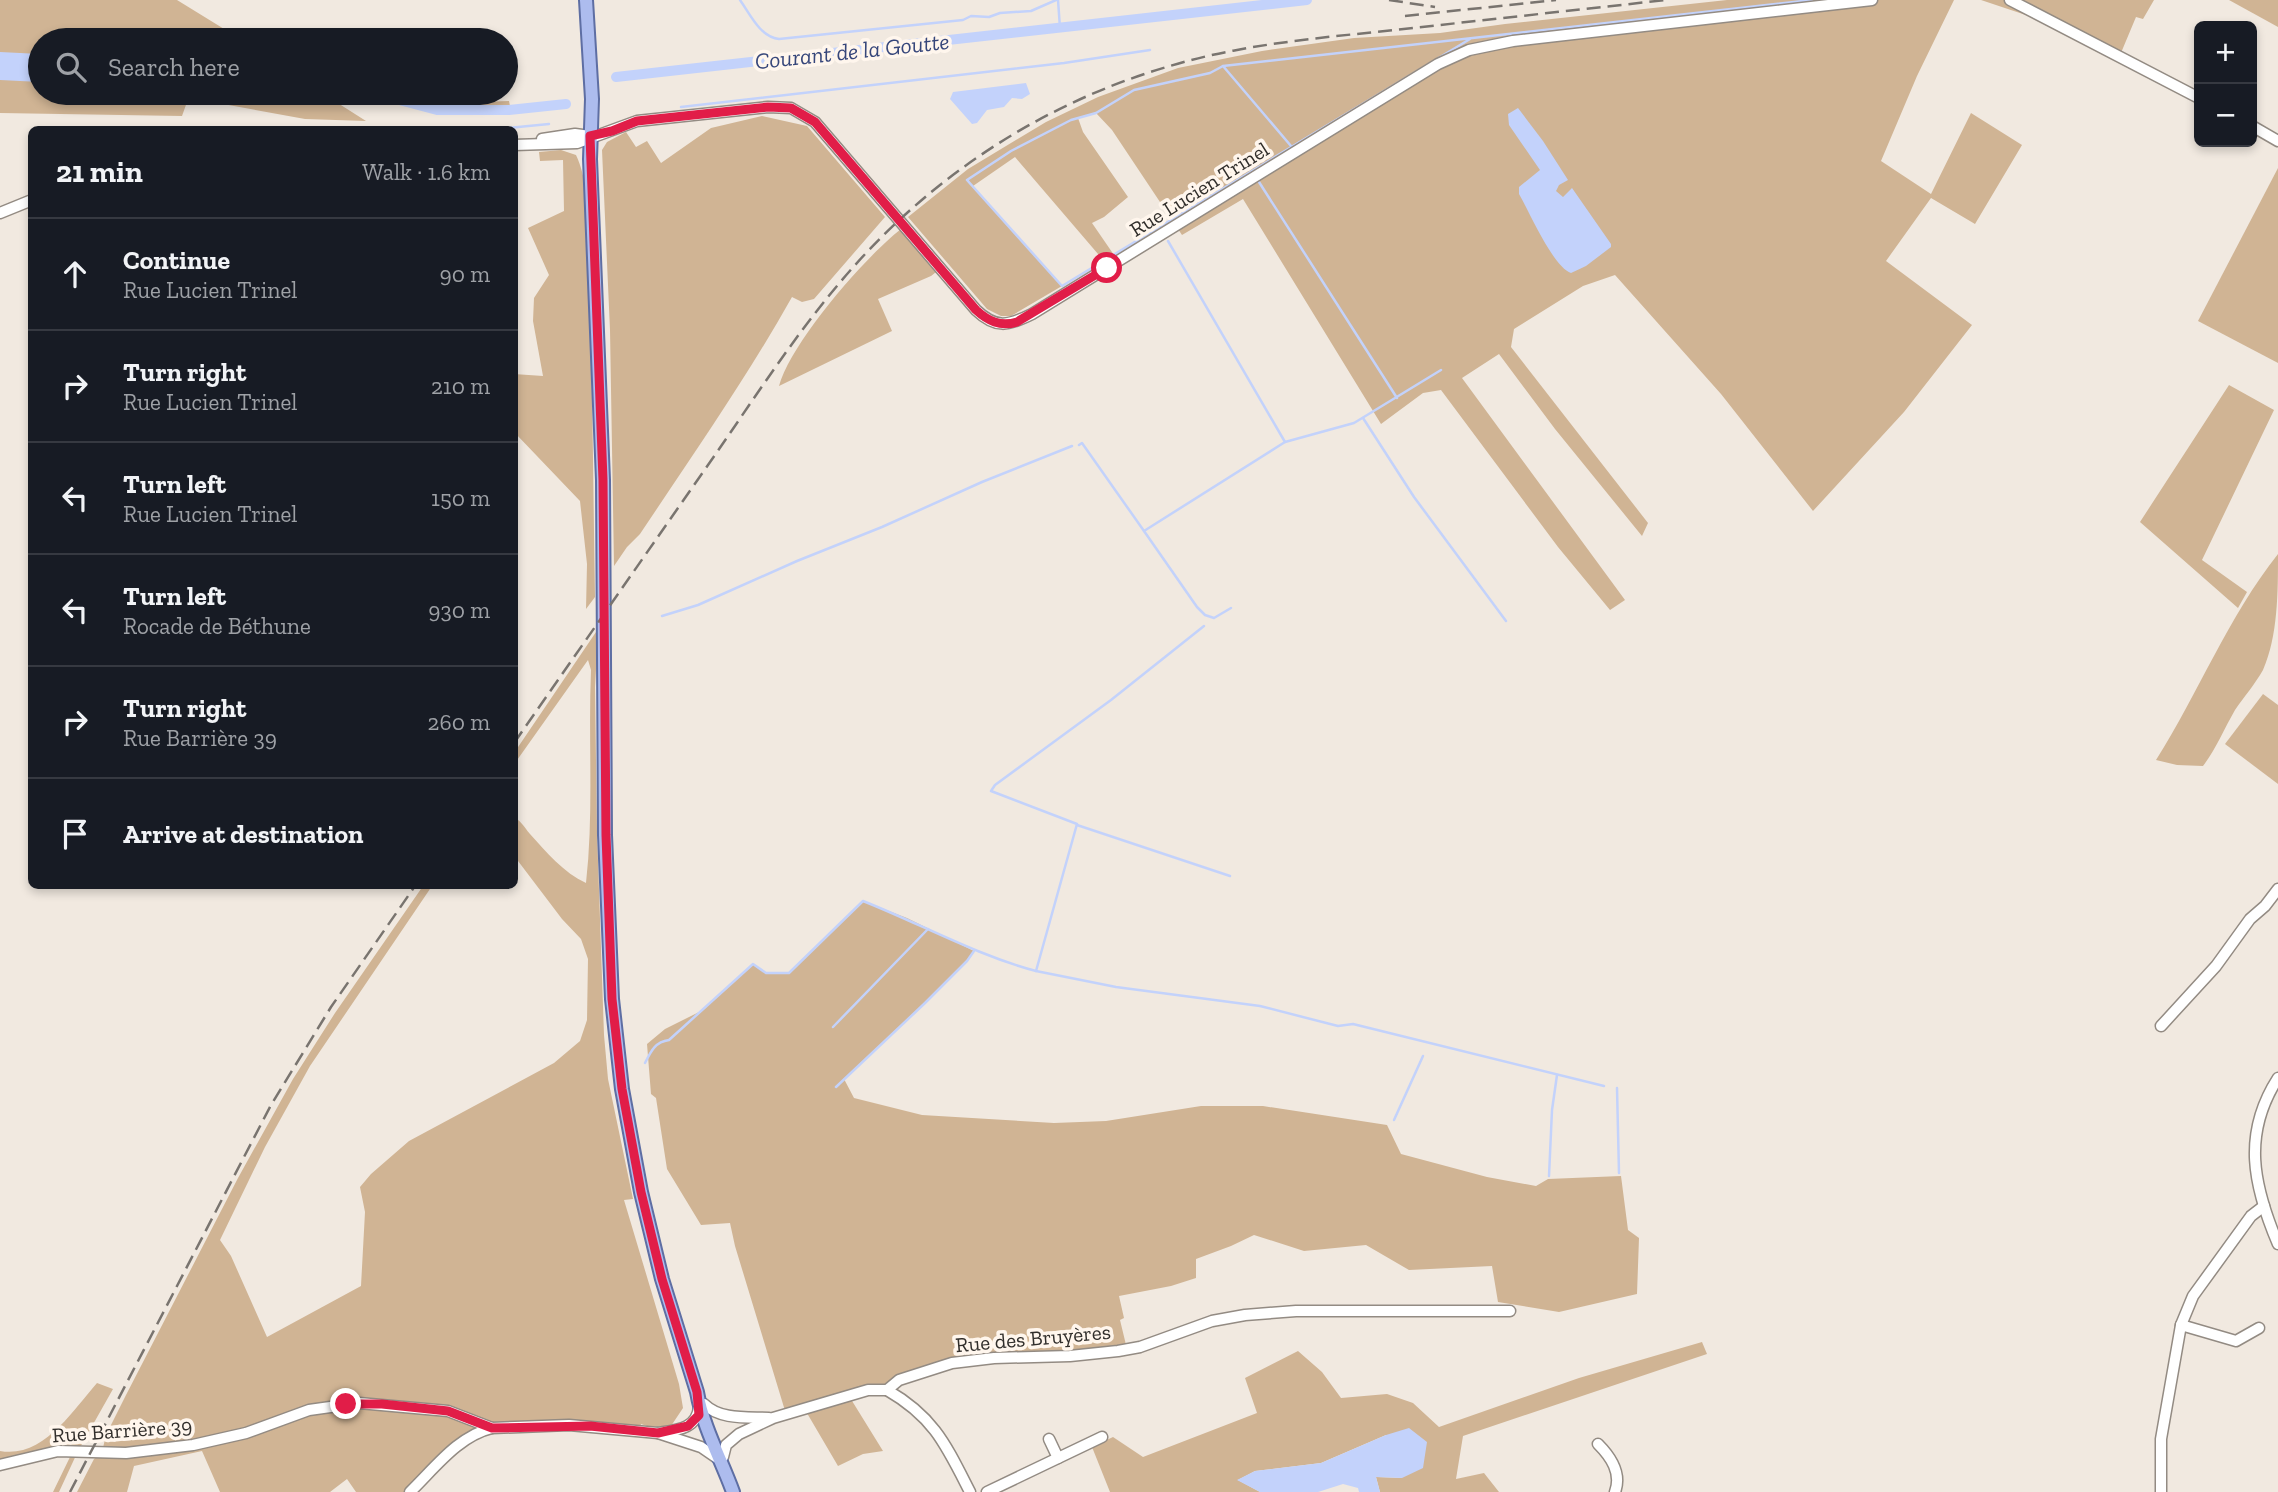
<!DOCTYPE html>
<html lang="en">
<head>
<meta charset="utf-8">
<style>
  :root { --surface:#171b24; --page:#242831; --text:#f1f3f6; --muted:#9ea1a6; --line:#363941 }
  body { margin:0; font-family:"Zilla Slab",serif; background:var(--page); color:var(--text) }
  .controls { position:absolute; right:21px; top:21px; display:grid; overflow:hidden; border-radius:10px; box-shadow:0 4px 10px #0003 }
  .controls button { width:63px; height:63px; display:grid; place-items:center; padding:0; border:0; border-bottom:2px solid var(--line); background:var(--surface); color:var(--text); font:35px sans-serif }
  .stop { position:absolute; width:21px; height:21px; margin:-16px; border:5px solid #e11d48; border-radius:50%; background:#fff }
  .stop.end { background:#e11d48; border-color:#fff; box-shadow:0 2px 7px #0008 }
  .list { margin:0; padding:0; list-style:none }
  h2 { display:flex; justify-content:space-between; align-items:center; height:91px; margin:0; padding:0 28px; font-size:30px }
  h2 small { font-size:23px; font-weight:400; color:var(--muted) }
  .list li { display:grid; grid-template-columns:46px 1fr auto; gap:21px; align-items:center; box-sizing:border-box; height:112px; padding:0 28px; border-top:2px solid var(--line) }
  .list b { display:block; font-size:26px; white-space:nowrap }
  .list p { margin:0; font-size:23px; white-space:nowrap; color:var(--muted) }
  .list em { font-size:23px; font-style:normal; color:var(--muted) }
  .icon { flex:none; width:38px; height:38px; fill:none; stroke:currentColor; stroke-width:2; stroke-linecap:round; stroke-linejoin:round }
  .map { position:relative; flex:none; width:2278px; height:1492px; overflow:hidden }
  .search { position:absolute; background:var(--surface); box-shadow:0 4px 10px #0003; left:28px; top:28px; width:490px; height:77px; display:flex; align-items:center; gap:18px; box-sizing:border-box; padding:0 24px; border-radius:38px; color:var(--muted); font-size:26px }
  .panel { position:absolute; background:var(--surface); box-shadow:0 4px 10px #0003; left:28px; top:126px; width:490px; height:763px; border-radius:10px }
  .map>svg:first-child { display:block }
</style>
</head>
<body>
<div class="map">
<svg width="2278" height="1492" viewBox="0 0 2278 1492">
  <rect width="100%" height="100%" fill="#f1e9e0"/>
  <!-- green -->
  <g fill="#d0b494">
    <path d="M 0,0 L 177,0 L 242,40 L 40,40 L 40,93 L 322,93 L 366,121 L 305,119 L 212,102 L 187,102 L 182,116 L 0,113 Z"/>
    <path d="M 1727,0 L 1954,0 L 1917,76 L 1881,161 L 1931,194 L 1971,113 L 2022,145 L 1975,224 L 1931,198 L 1886,261 L 1972,325 L 1904,412 L 1813,511 L 1721,394 L 1615,275 L 1583,286 L 1514,329 L 1511,347 L 1648,523 L 1642,536 L 1555,429 L 1499,354 L 1462,378 L 1625,600 L 1610,610 L 1558,547 L 1441,390 L 1423,393 L 1381,424 L 1243,199 L 1182,235 L 1112,130 L 1096,113 L 1078,118 L 1083,132 L 1128,197 L 1104,217 L 1092,223 L 1114,255 L 1104,261 L 1015,157 L 973,186 L 1062,286 L 1011,316 L 1001,316 L 987,309 L 908,217 L 968,169 L 1046,122 L 1098,97 L 1178,68 L 1262,51 L 1354,38 L 1440,33 L 1505,24 Z"/>
    <path d="M 1981,0 L 2154,0 L 2143,19 L 2136,17 L 2118,60 L 2038,19 Z"/>
    <path d="M 2229,0 L 2278,0 L 2278,27 Z"/>
    <path d="M 377,93 C 396,93 413,98 432,99 C 458,102 483,102 509,101 L 510,106 L 452,107 L 424,104 Z"/>
    <path d="M 762,116 L 807,126 L 885,217 L 814,299 L 802,302 L 792,297 C 746,379 692,456 640,534 L 627,547 L 614,566 L 610,330 L 602,150 L 607,142 L 626,132 L 636,147 L 647,141 L 661,163 L 711,128 Z"/>
    <path d="M 561,150 L 576,155 C 591,187 587,230 588,265 C 593,376 593,486 595,597 L 586,609 L 587,564 L 580,501 L 515,433 L 514,374 L 543,376 L 533,321 L 534,298 L 549,275 L 528,228 L 564,211 L 563,160 L 540,161 L 539,152 Z"/>
    <path d="M 2278,168 L 2278,363 L 2198,321 Z"/>
    <path d="M 905,226 L 940,269 L 931,276 L 878,299 L 892,331 L 779,386 C 791,342 868,253 905,226 Z"/>
    <path d="M 2229,385 L 2274,410 L 2202,560 L 2247,592 L 2238,608 L 2140,522 Z"/>
    <path d="M 2278,554 C 2278,592 2278,636 2263,670 C 2255,684 2244,697 2235,710 C 2224,729 2216,749 2203,766 L 2177,765 L 2156,760 C 2199,692 2228,617 2278,554 Z"/>
    <path d="M 596,632 L 598,635 L 595,687 L 597,832 L 604,1035 L 608,1079 L 633,1199 L 624,1200 L 679,1384 L 683,1408 L 671,1426 L 650,1427 L 641,1424 L 639,1431 L 590,1426 L 475,1433 L 410,1492 L 356,1492 L 347,1479 L 330,1492 L 220,1492 L 202,1451 L 134,1466 L 127,1492 L 77,1492 L 94,1459 L 102,1452 L 106,1435 L 126,1395 L 238,1178 L 293,1079 L 335,1013 L 423,886 L 432,886 L 310,1066 L 265,1147 L 220,1240 L 231,1256 L 267,1337 L 361,1286 L 365,1212 L 360,1187 L 371,1174 L 409,1141 L 554,1063 L 580,1041 L 587,1020 L 588,959 L 581,939 L 562,919 L 515,857 L 514,817 C 522,822 524,827 530,834 C 546,852 564,873 586,883 C 594,812 588,741 591,670 L 588,660 L 515,763 L 514,753 Z"/>
    <path d="M 2263,694 L 2278,705 L 2278,784 L 2225,744 Z"/>
    <path d="M 863,901 L 907,918 L 974,951 L 967,961 L 925,1003 L 844,1079 L 854,1098 L 922,1115 L 1054,1123 L 1106,1121 L 1201,1106 L 1263,1106 L 1387,1125 L 1401,1154 L 1487,1177 L 1536,1186 L 1548,1179 L 1621,1176 L 1628,1230 L 1639,1238 L 1637,1294 L 1559,1312 L 1498,1302 L 1492,1266 L 1409,1270 L 1366,1245 L 1304,1251 L 1254,1235 L 1231,1246 L 1196,1259 L 1196,1278 L 1171,1286 L 1119,1296 L 1124,1318 L 1120,1320 L 1127,1349 L 952,1363 L 887,1390 L 849,1396 L 883,1451 L 863,1454 L 838,1466 L 804,1408 L 786,1414 L 735,1246 L 730,1223 L 701,1225 L 667,1169 L 656,1098 L 651,1094 L 647,1044 L 665,1029 L 701,1011 L 753,964 L 766,973 L 789,972 Z"/>
    <path d="M 1702,1342 L 1707,1354 L 1463,1436 L 1456,1479 L 1484,1473 L 1499,1492 L 1380,1492 L 1376,1477 L 1402,1478 L 1386,1435 L 1321,1463 L 1255,1471 L 1238,1480 L 1260,1492 L 1110,1492 L 1092,1447 L 1113,1437 L 1143,1457 L 1257,1413 L 1245,1378 L 1298,1351 L 1322,1372 L 1341,1398 L 1387,1394 L 1413,1403 L 1439,1427 L 1579,1378 Z"/>
    <path d="M 97,1383 L 113,1389 L 78,1451 L 59,1492 L 53,1492 L 70,1457 L 71,1451 L 0,1465 L 0,1451 C 43,1459 73,1410 97,1383 Z"/>
  </g>
  <!-- water -->
  <g fill="#c3d2fb">
    <path d="M 0,52 L 40,54 L 40,82 L 0,80 Z"/>
    <path d="M 1026,83 L 1030,94 L 1022,99 L 1012,98 L 1004,107 L 987,110 L 977,123 L 972,124 L 950,99 L 953,92 Z"/>
    <path d="M 1518,108 L 1543,141 L 1568,180 L 1559,185 L 1556,191 L 1563,197 L 1572,188 L 1611,244 L 1611,247 L 1586,266 L 1571,273 C 1553,267 1529,211 1519,194 L 1519,187 L 1540,170 L 1509,125 L 1508,114 Z"/>
    <path d="M 1409,1428 L 1427,1442 L 1423,1468 L 1402,1478 L 1376,1477 L 1380,1492 L 1359,1492 L 1358,1488 L 1343,1484 L 1318,1492 L 1260,1492 L 1237,1480 L 1255,1471 L 1321,1463 L 1386,1435 Z"/>
  </g>
  <g fill="none" stroke-linecap="round" stroke-linejoin="round">
    <!-- stream -->
    <g stroke="#c3d2fb" stroke-width="2.5">
      <path d="M 740,0 C 750,14 760,37 779,39 L 963,20 L 971,16 L 989,17 L 1000,13 L 1031,11 L 1056,0"/>
      <path d="M 1058,0 L 1060,28"/>
      <path d="M 1470,39 L 1062,286 L 967,180 L 1011,151 L 1071,120 L 1096,113 L 1134,90 L 1210,73 L 1223,66 L 1812,0"/>
      <path d="M 1223,66 L 1291,146"/>
      <path d="M 681,107 L 1064,63 L 1150,50"/>
      <path d="M 489,130 L 549,124"/>
      <path d="M 1259,182 L 1397,398"/>
      <path d="M 1168,241 L 1285,442"/>
      <path d="M 1363,418 L 1414,497 L 1506,621"/>
      <path d="M 1079,445 L 1082,443 L 1144,531 L 1285,442 L 1354,423 L 1441,370"/>
      <path d="M 1144,531 L 1197,607 L 1205,615 L 1214,618 L 1231,608"/>
      <path d="M 662,616 L 698,605 L 797,561 L 882,527 L 982,482 L 1072,446"/>
      <path d="M 1077,825 L 1230,876"/>
      <path d="M 1036,971 L 1116,987 L 1260,1006 L 1338,1026 L 1353,1024 L 1604,1086"/>
      <path d="M 833,1027 L 928,929"/>
      <path d="M 645,1063 C 651,1051 655,1042 669,1040 L 753,964 L 766,973 L 789,973 L 863,901 C 921,924 976,955 1036,971 L 1077,824 L 991,791 L 995,785 L 1111,700 L 1204,626"/>
      <path d="M 836,1087 L 925,1003 L 967,961 L 974,951"/>
      <path d="M 1617,1088 L 1619,1173"/>
      <path d="M 1394,1120 L 1423,1056"/>
      <path d="M 1549,1176 L 1552,1110 L 1557,1075"/>
    </g>
    <!-- canal -->
    <g stroke="#c3d2fb" stroke-width="10">
      <path d="M 616,77 L 1307,0"/>
      <path d="M 373,93 L 437,110 L 509,110 L 566,104"/>
    </g>
    <defs>
      <g id="minor">
        <path d="M 2010,0 L 2199,98"/>
        <path d="M 2252,126 L 2278,141"/>
        <path d="M 542,139 L 575,134 L 590,136"/>
        <path d="M 514,145 L 577,143 L 637,121 L 768,107 L 791,108 L 815,122 L 976,310 C 996,329 1008,326 1032,314 L 1438,64 L 1469,50 L 1513,41 L 1872,0"/>
        <path d="M 0,213 L 32,200"/>
        <path d="M 2161,1026 L 2216,966 L 2250,919 L 2265,906 L 2278,889"/>
        <path d="M 2278,1078 C 2242,1134 2253,1185 2278,1244"/>
        <path d="M 2181,1325 L 2236,1341 L 2259,1328"/>
        <path d="M 887,1390 C 934,1417 946,1445 970,1492"/>
        <path d="M 704,1404 C 720,1420 747,1417 769,1418"/>
        <path d="M 658,1433 C 677,1430 697,1429 699,1407"/>
        <path d="M 1049,1439 L 1058,1458"/>
        <path d="M 1598,1444 C 1611,1457 1622,1473 1615,1492"/>
        <path d="M 723,1457 L 726,1445 L 739,1434 L 773,1418 L 868,1390 L 887,1390 L 899,1380 L 952,1363 L 994,1358 L 1070,1356 L 1118,1351 L 1140,1347 L 1212,1321 L 1245,1315 L 1296,1311 L 1510,1311"/>
        <path d="M 0,1465 L 58,1451 L 126,1453 L 193,1445 L 246,1433 L 309,1410 L 359,1403 L 448,1411 L 492,1428 L 569,1425 L 658,1433 L 701,1447 L 717,1458"/>
        <path d="M 410,1492 C 434,1469 458,1436 492,1428"/>
        <path d="M 987,1492 L 1102,1437"/>
        <path d="M 2161,1492 L 2161,1439 L 2181,1325 L 2193,1296 L 2251,1216 L 2264,1206"/>
      </g>
      <path id="major" d="M 586,0 L 592,99 L 590,159 L 603,480 L 605,835 L 612,999 L 622,1089 L 641,1192 L 662,1279 L 697,1392 C 703,1427 721,1459 733,1492"/>
    </defs>
    <!-- minor casing -->
    <use href="#minor" stroke="#938b83" stroke-width="13"/>
    <!-- major casing -->
    <use href="#major" stroke="#5e6ea3" stroke-width="16"/>
    <!-- minor -->
    <use href="#minor" stroke="#fff" stroke-width="10"/>
    <!-- major -->
    <use href="#major" stroke="#adbcee" stroke-width="12"/>
    <!-- rail -->
    <g stroke="#79746f" stroke-width="2.5" stroke-dasharray="14 7" stroke-linecap="butt">
      <path d="M 1389,0 L 1435,7"/>
      <path d="M 1405,16 L 1556,0"/>
      <path d="M 514,743 C 579,650 643,558 708,465 C 750,405 790,342 837,286 C 924,181 1039,104 1170,66 C 1243,44 1319,38 1395,30 C 1485,20 1575,10 1666,0"/>
      <path d="M 70,1492 L 271,1105 L 331,1007 L 415,886"/>
    </g>
  </g>
  <g fill="none" stroke-linecap="round" stroke-linejoin="round">
    <!-- route -->
    <path stroke="#e11d48" stroke-width="9" d="M 346,1404 L 382,1404 L 448,1411 L 492,1428 L 590,1426 L 658,1433 L 688,1426 L 699,1415 L 697,1392 L 662,1279 L 641,1192 L 622,1089 L 612,999 L 606,835 L 603,480 L 590,136 L 612,131 L 637,121 L 768,107 L 791,108 L 815,122 L 976,310 C 988,321 1000,327 1017,322 L 1107,268"/>
  </g>
  <g text-anchor="middle" dominant-baseline="central" stroke-width="7" stroke-linejoin="round" paint-order="stroke">
    <!-- street labels -->
    <g font-size="21" fill="#312e2b" stroke="#fff6ed">
      <text transform="translate(1199 189) rotate(-32)">Rue Lucien Trinel</text>
      <text transform="translate(1033 1338) rotate(-5)">Rue des Bruyères</text>
      <text transform="translate(122 1430) rotate(-4)">Rue Barrière 39</text>
    </g>
    <!-- water labels -->
    <g font-size="23" font-style="italic" fill="#36467a" stroke="#fff6ed">
      <text transform="translate(852 51) rotate(-6)">Courant de la Goutte</text>
    </g>
  </g>
</svg>
<div class="controls">
<button>+</button>
<button>−</button>
</div>
<div class="stop" style="left:1107px;top:268px"></div>
<div class="stop end" style="left:346px;top:1404px"></div>
<div class="search"><svg class="icon" aria-label="search" viewBox="0 0 24 24"><circle cx="10" cy="10" r="6"/><path d="M15 15l6 6"/></svg>Search here</div>
<section class="panel">
<h2>21 min<small>Walk · 1.6 km</small></h2>
<ul class="list">
<li><svg class="icon" aria-label="ahead" viewBox="0 0 24 24"><path d="M12 20V5M6 11l6-6 6 6"/></svg><div><b>Continue</b><p>Rue Lucien Trinel</p></div><em>90 m</em></li>
<li><svg class="icon" aria-label="right" viewBox="0 0 24 24"><path d="M7 20v-9h11M14 6l5 5-5 5"/></svg><div><b>Turn right</b><p>Rue Lucien Trinel</p></div><em>210 m</em></li>
<li><svg class="icon" aria-label="left" viewBox="0 0 24 24"><path d="M17 20v-9H6M10 6l-5 5 5 5"/></svg><div><b>Turn left</b><p>Rue Lucien Trinel</p></div><em>150 m</em></li>
<li><svg class="icon" aria-label="left" viewBox="0 0 24 24"><path d="M17 20v-9H6M10 6l-5 5 5 5"/></svg><div><b>Turn left</b><p>Rocade de Béthune</p></div><em>930 m</em></li>
<li><svg class="icon" aria-label="right" viewBox="0 0 24 24"><path d="M7 20v-9h11M14 6l5 5-5 5"/></svg><div><b>Turn right</b><p>Rue Barrière 39</p></div><em>260 m</em></li>
<li><svg class="icon" aria-label="arrive" viewBox="0 0 24 24"><path d="M6 21V4h12l-3 4 3 4H6"/></svg><div><b>Arrive at destination</b></div></li>
</ul>
</section>
</div>
</body>
</html>
